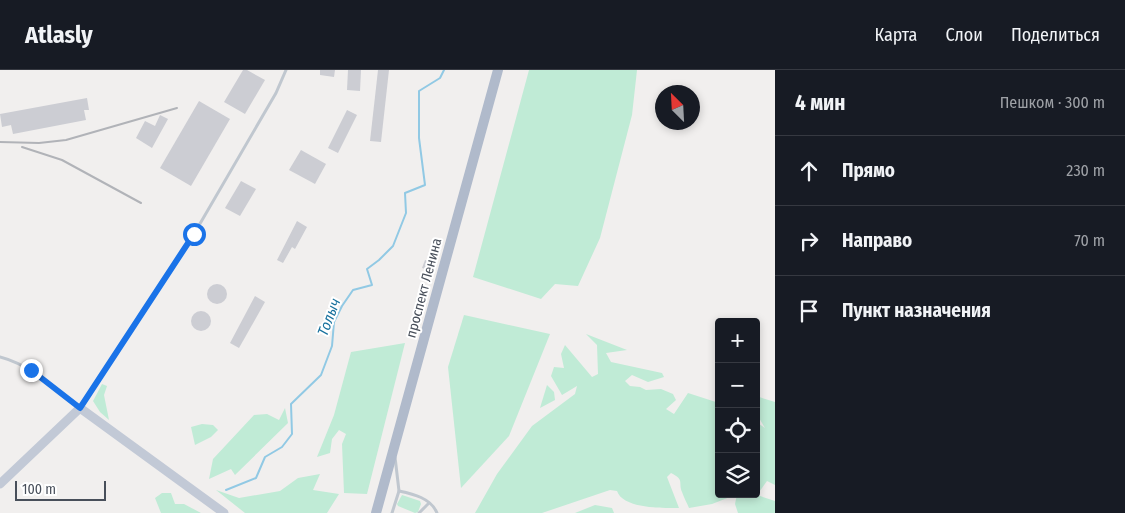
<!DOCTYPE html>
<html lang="ru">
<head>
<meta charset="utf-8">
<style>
  :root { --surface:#171b24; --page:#20242c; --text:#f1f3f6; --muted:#9ea1a6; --line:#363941 }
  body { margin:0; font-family:"Fira Sans Condensed",sans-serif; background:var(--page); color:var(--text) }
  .controls { position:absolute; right:15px; bottom:15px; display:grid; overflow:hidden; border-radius:5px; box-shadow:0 2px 8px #0003 }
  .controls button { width:45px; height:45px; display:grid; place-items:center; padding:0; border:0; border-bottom:1px solid var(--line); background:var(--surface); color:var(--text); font:25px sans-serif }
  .compass { position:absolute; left:655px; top:15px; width:45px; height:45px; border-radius:50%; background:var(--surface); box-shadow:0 2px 8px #0003; rotate:336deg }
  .scale { position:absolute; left:15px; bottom:12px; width:91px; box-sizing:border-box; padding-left:5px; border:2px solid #484f5a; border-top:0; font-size:14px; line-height:18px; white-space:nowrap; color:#484f5a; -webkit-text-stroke:4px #fff; paint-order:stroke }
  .stop { position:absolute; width:15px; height:15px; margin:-11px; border:4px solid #1a73e8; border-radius:50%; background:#fff }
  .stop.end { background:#1a73e8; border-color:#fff; box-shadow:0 1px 5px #0008 }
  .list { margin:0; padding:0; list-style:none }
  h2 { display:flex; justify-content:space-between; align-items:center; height:65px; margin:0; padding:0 20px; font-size:21px }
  h2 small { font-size:16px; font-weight:400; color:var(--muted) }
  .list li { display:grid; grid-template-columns:32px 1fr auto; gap:15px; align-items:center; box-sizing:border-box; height:70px; padding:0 20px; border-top:1px solid var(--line) }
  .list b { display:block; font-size:19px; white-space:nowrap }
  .list em { font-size:16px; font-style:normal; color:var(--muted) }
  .icon { flex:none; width:28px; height:28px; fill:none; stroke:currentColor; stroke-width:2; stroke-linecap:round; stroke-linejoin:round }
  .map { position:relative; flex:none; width:775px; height:443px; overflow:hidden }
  header { display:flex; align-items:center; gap:30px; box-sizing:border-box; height:70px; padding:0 25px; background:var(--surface); border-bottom:1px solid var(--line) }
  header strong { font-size:24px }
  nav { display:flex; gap:28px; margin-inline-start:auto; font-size:18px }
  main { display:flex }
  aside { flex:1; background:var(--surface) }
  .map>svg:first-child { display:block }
</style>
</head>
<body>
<header>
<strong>Atlasly</strong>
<nav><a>Карта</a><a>Слои</a><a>Поделиться</a></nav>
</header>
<main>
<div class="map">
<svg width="775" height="443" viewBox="0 0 775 443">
  <rect width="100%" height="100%" fill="#f1efee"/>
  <!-- green -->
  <g fill="#c0ebd6">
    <path d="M 529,0 L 637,0 L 632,45 L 600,168 L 578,216 L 555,214 L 541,229 L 473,207 Z"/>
    <path d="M 464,245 L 550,264 L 509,366 L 461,418 L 448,297 Z"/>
    <path d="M 586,264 L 627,280 L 606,283 L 611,292 L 662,303 L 664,307 L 648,312 L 632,305 L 625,311 L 630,316 L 640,317 L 646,320 L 661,319 L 673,324 L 676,330 L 666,339 L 674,344 L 688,323 L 719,333 L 719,424 L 731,424 L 730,427 L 712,434 L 689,438 C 687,433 684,428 682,422 C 678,412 685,410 671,403 L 667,407 L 679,438 C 663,438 623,439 617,421 L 610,420 L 542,443 L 475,443 L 497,404 L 532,356 L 575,324 L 577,316 L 562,325 L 551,306 L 554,297 L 564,298 L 561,284 L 565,275 L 592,307 L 598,304 L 597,275 Z"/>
    <path d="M 405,273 L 367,424 L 344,423 L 342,374 L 346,364 L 339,360 L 332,369 L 330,383 L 317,387 L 334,345 L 351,282 Z"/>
    <path d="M 102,314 L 107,316 L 104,325 L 109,350 L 100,342 L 93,331 Z"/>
    <path d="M 547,315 L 554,322 L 555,330 L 540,338 Z"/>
    <path d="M 756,326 L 775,332 L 775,415 L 767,411 L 757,425 L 775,431 L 775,443 L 738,443 L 735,434 L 737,424 L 756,424 L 756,352 L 765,358 L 756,343 Z"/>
    <path d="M 285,338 L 288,353 L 235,405 L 231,399 L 209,409 L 213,389 L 254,345 L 267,344 L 279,350 Z"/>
    <path d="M 202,354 L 213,355 L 218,360 L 211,367 L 195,375 L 191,357 Z"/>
    <path d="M 320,404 L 313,420 L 339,424 L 327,443 L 245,443 L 216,420 L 239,428 L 280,421 L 298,408 Z"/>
    <path d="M 162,423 L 171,423 L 175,434 L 184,434 L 201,443 L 161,443 L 155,428 Z"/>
    <path d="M 402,425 L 420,431 L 421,434 L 418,442 L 415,443 L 398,436 L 397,434 Z"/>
    <path d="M 595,435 L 612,438 L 614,443 L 575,443 Z"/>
  </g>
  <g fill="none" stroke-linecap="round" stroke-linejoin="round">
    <!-- stream -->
    <path stroke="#91c9e4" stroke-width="2" d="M 226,420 L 256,408 L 265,387 L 282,377 L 292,364 L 291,334 L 321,305 L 332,276 L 334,252 L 342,236 L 353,220 L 372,215 L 367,199 L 379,190 L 393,176 L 406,143 L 405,123 L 425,115 L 419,68 L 419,21 L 440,8 L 444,0"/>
  </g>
  <!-- building -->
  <g fill="#cccdd3">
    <path d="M 243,0 L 247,0 L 265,10 L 245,44 L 224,32 Z"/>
    <path d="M 320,0 L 335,0 L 334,7 L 320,5 Z"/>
    <path d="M 348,0 L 361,0 L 360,21 L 347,20 Z"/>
    <path d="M 378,0 L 389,0 L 381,72 L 370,71 Z"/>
    <path d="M 87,28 L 89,40 L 84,40 L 86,50 L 13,64 L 11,55 L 2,57 L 0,44 Z"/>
    <path d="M 199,31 L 230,49 L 191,116 L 160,98 Z"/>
    <path d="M 347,40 L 357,45 L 338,83 L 328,78 Z"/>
    <path d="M 160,45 L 168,49 L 152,78 L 136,68 L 145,51 L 155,56 Z"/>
    <path d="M 301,80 L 326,94 L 315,114 L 289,100 Z"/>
    <path d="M 241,111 L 256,119 L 240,146 L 225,138 Z"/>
    <path d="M 297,151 L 307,157 L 295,179 L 292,177 L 283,193 L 277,190 Z"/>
    <path d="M 425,190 L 435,192 L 432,201 L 422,198 Z"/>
    <circle cx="217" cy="224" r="10"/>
    <path d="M 255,226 L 265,232 L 239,278 L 230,273 Z"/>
    <circle cx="201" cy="251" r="10"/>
  </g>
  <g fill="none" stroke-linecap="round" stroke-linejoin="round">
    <!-- lane -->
    <g stroke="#c0c7cf" stroke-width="3">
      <path d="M 0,287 C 31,295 56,319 80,338 L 194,164 L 276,23 L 286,0"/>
      <path d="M 399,421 C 413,424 431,428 437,443"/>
      <path d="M 392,443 L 399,421 L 395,387"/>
      <path d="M 419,443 L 429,433"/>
    </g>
    <!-- secondary -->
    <path stroke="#c2c9d6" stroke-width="9" d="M 0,414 L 80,338 L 224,443"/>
    <!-- primary -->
    <path stroke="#b0bacb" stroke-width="10" d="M 376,443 L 498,0"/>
    <!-- rail -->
    <g stroke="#b1b3b8" stroke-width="2">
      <path d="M 0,72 L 39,73 L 66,70 L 177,38"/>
      <path d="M 22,77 L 62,90 L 141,133"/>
    </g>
  </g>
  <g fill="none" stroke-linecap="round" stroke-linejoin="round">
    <!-- route -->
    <path stroke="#1a73e8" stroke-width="6" d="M 31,300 L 80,338 L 194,164"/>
  </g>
  <g text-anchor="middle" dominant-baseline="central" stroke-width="4" stroke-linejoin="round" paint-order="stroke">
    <!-- street labels -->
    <g font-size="14" fill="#484f5a" stroke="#fff">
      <text transform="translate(424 218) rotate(-75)">проспект Ленина</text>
    </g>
    <!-- water labels -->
    <g font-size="15" font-style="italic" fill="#18719d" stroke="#fff">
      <text transform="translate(329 247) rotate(-69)">Толыч</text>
    </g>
  </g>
</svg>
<div class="controls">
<button>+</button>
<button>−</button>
<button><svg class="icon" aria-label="locate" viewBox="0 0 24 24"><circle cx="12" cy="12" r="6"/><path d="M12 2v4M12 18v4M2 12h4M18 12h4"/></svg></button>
<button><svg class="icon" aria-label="layers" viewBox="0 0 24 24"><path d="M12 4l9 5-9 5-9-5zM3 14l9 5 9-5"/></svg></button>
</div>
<svg class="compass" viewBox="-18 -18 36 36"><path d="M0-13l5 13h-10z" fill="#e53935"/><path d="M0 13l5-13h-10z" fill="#9ea1a6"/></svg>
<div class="scale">100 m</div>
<div class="stop" style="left:194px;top:164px"></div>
<div class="stop end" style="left:31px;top:300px"></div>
</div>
<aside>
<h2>4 мин<small>Пешком · 300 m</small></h2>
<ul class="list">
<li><svg class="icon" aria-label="ahead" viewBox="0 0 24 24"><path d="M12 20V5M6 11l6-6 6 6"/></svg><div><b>Прямо</b></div><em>230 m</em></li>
<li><svg class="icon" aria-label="right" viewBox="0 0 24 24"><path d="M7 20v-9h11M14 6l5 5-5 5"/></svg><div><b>Направо</b></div><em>70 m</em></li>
<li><svg class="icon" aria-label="arrive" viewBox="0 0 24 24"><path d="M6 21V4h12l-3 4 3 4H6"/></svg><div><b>Пункт назначения</b></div></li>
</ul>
</aside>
</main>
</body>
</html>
